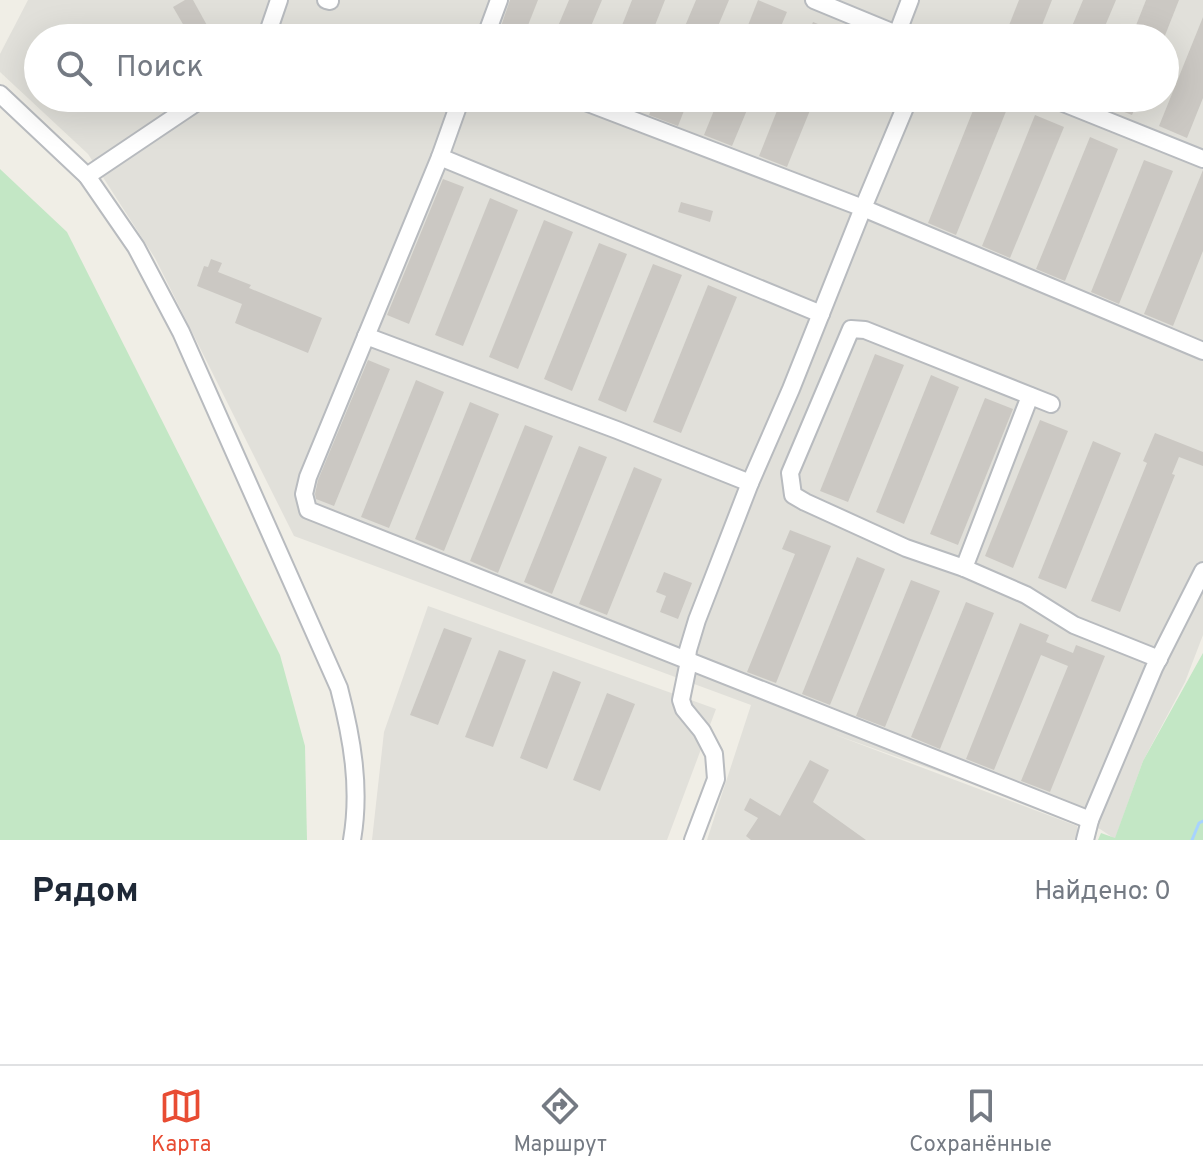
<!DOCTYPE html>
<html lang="ru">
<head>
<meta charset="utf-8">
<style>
  :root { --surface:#fff; --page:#f6f6f7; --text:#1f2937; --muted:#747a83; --line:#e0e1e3; --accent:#e84c33 }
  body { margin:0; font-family:Overpass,sans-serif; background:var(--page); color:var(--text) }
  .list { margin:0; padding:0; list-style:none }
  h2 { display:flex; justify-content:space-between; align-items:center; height:104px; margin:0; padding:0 32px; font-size:34px }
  h2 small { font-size:26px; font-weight:400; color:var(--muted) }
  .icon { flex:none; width:44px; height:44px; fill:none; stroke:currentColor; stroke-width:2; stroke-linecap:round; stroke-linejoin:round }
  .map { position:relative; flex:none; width:1203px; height:840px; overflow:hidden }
  .search { position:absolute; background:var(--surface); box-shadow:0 8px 32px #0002; left:24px; right:24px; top:24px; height:88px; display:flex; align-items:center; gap:20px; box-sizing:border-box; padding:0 28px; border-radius:44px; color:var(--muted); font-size:30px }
  .sheet { height:224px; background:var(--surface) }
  nav { display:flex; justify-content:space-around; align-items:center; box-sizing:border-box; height:112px; border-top:2px solid var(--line); background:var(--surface); font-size:22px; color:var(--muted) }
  nav a { display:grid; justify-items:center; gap:4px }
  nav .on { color:var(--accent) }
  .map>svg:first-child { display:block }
</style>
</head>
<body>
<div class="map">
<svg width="1203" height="840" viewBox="0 0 1203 840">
  <rect width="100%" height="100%" fill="#f0eee6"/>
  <!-- industrial -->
  <g fill="#e1e0da" fill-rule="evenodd">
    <path d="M 28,0 L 1203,0 L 1203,635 L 1185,682 L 1143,761 L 1115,839 L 1100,829 L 833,734 L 1077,826 L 1079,840 L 707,840 L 751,705 L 294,536 L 155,258 L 88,154 L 0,72 L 0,54 ZM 38,38 L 1165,38 L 1165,98 L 38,98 Z"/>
    <path d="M 428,606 L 716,709 L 667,840 L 372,840 L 384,732 Z"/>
  </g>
  <!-- green -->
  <g fill="#c3e7c5">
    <path d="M 0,169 L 67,232 L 280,655 L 305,746 L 307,840 L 0,840 Z"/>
    <path d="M 1203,653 L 1203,840 L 1098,840 L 1101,833 L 1115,838 L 1143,761 Z"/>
  </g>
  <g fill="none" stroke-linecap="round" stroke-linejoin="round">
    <!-- stream -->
    <path stroke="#a7d3fe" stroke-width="3" d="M 1192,840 L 1199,823 L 1203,821"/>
  </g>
  <!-- building -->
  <g fill="#cbc8c3">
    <path d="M 185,0 L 193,0 L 214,38 L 191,38 L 173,7 Z"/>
    <path d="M 510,0 L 538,0 L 523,38 L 497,38 Z"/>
    <path d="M 569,0 L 602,0 L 586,38 L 553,38 Z"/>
    <path d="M 632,0 L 665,0 L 650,38 L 617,38 Z"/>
    <path d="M 696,0 L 729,0 L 713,38 L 680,38 Z"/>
    <path d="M 758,0 L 787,12 L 776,38 L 743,38 Z"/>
    <path d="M 1019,0 L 1052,0 L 1037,38 L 1004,38 Z"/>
    <path d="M 1083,0 L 1116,0 L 1100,38 L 1067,38 Z"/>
    <path d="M 1146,0 L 1179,0 L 1164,38 L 1131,38 Z"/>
    <path d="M 1203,17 L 1203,98 L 1187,138 L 1159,126 Z"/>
    <path d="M 813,22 L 853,38 L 807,38 Z"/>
    <path d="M 656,98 L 689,98 L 678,126 L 649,115 Z"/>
    <path d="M 719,98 L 752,98 L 732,146 L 704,135 Z"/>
    <path d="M 782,98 L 815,98 L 787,167 L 759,156 Z"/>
    <path d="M 978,98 L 994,98 L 1009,104 L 956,235 L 928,223 Z"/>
    <path d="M 1107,98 L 1139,98 L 1132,115 L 1104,104 Z"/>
    <path d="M 1035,115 L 1064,127 L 1010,258 L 982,246 Z"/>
    <path d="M 1090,137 L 1118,149 L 1065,281 L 1036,269 Z"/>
    <path d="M 1144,160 L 1173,171 L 1119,304 L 1091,292 Z"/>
    <path d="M 1203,170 L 1203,251 L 1173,326 L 1144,314 Z"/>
    <path d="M 443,179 L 464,187 L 409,324 L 387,315 Z"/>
    <path d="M 490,198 L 518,210 L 463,346 L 435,335 Z"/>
    <path d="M 681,202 L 713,211 L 710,222 L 678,212 Z"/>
    <path d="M 544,220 L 573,232 L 518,369 L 489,357 Z"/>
    <path d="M 599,243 L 627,254 L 572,391 L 544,379 Z"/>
    <path d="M 211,259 L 222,263 L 218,272 L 251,285 L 249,288 L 322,318 L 308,353 L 235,323 L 242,304 L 197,286 L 204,266 L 208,267 Z"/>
    <path d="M 653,264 L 682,275 L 626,412 L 598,400 Z"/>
    <path d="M 708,285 L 737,297 L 681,433 L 653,422 Z"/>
    <path d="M 875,354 L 904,365 L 848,502 L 820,491 Z"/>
    <path d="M 368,360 L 390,369 L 334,506 L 316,499 L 315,494 L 318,480 Z"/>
    <path d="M 931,375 L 959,387 L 904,524 L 876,512 Z"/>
    <path d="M 416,380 L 444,392 L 389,528 L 361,517 Z"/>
    <path d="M 985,398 L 1013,409 L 958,545 L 930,534 Z"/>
    <path d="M 470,402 L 499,414 L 444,551 L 415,539 Z"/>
    <path d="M 1040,420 L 1068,431 L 1013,568 L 985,556 Z"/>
    <path d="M 525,425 L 553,436 L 498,573 L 470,561 Z"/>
    <path d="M 1155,433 L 1203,452 L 1203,466 L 1179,457 L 1172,474 L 1175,475 L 1120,612 L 1091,601 L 1147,463 L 1143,461 Z"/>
    <path d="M 1093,441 L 1121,453 L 1066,589 L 1038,578 Z"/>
    <path d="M 579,446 L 607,457 L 552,594 L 524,582 Z"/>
    <path d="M 634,467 L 662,479 L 607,615 L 579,604 Z"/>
    <path d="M 790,530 L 831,546 L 776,683 L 747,672 L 795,554 L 782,549 Z"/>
    <path d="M 857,557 L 885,569 L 830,705 L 802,694 Z"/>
    <path d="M 664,572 L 692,583 L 678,619 L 660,612 L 666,596 L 656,592 Z"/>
    <path d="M 911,580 L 940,591 L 885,727 L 856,716 Z"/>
    <path d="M 966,602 L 994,613 L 940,749 L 911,737 Z"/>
    <path d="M 1020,623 L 1049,635 L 1046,642 L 1073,653 L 1076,645 L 1105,656 L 1050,792 L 1021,781 L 1068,666 L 1041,655 L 994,770 L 966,759 Z"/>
    <path d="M 444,628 L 472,638 L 438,725 L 410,715 Z"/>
    <path d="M 499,650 L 526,660 L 493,747 L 465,737 Z"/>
    <path d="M 553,671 L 581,682 L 547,769 L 520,758 Z"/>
    <path d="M 607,693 L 635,704 L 600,791 L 573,780 Z"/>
    <path d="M 810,760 L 829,770 L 813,802 L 866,840 L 751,840 L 746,836 L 758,818 L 744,810 L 750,798 L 780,816 Z"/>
  </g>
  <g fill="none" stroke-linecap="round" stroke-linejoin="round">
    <defs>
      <g id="minor">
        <path d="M 326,0 L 330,1"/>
        <path d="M 814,0 L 906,38"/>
        <path d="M 897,34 L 910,0"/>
        <path d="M 266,38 L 279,0"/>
        <path d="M 485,38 L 499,0"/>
        <path d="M 0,94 L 87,176 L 136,247 L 181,332 L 339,688 C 352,738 361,788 352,840"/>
        <path d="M 461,98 L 440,157 L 308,477 L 304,494 L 308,510 L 1090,820"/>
        <path d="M 575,98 L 863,208 L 791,389 L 750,483 L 697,620 L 688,650 L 687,658 L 689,661 L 681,700 L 684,709 L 702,731 L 714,754 L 716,779 L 693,840"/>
        <path d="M 909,98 L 863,208 L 1203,351"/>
        <path d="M 1051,98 L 1203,159"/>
        <path d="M 440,157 L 821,314"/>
        <path d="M 87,176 L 203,98"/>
        <path d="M 366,336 L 617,430 L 750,483"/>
        <path d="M 1051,404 L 865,330 L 851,329 L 790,473 L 793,495 L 805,502 L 906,548 L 964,568 L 1026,595 L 1074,625 L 1159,659"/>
        <path d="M 964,568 L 1030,396"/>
        <path d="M 1085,840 L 1090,820 L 1154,668 L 1203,571"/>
      </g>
    </defs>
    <!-- minor casing -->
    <use href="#minor" stroke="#b8bbbf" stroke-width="20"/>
    <!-- minor -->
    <use href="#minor" stroke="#fff" stroke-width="16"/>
  </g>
</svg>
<div class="search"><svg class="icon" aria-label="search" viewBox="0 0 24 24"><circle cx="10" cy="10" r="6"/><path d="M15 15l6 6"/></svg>Поиск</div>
</div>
<section class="sheet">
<h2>Рядом<small>Найдено: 0</small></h2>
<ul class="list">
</ul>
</section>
<nav>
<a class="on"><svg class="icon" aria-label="map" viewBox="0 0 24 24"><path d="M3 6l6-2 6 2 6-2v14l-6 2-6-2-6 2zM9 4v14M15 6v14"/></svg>Карта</a>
<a><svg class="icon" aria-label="directions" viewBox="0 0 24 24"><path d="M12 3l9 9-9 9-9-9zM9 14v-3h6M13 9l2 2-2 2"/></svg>Маршрут</a>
<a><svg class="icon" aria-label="saved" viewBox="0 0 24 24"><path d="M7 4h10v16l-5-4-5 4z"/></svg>Сохранённые</a>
</nav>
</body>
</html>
